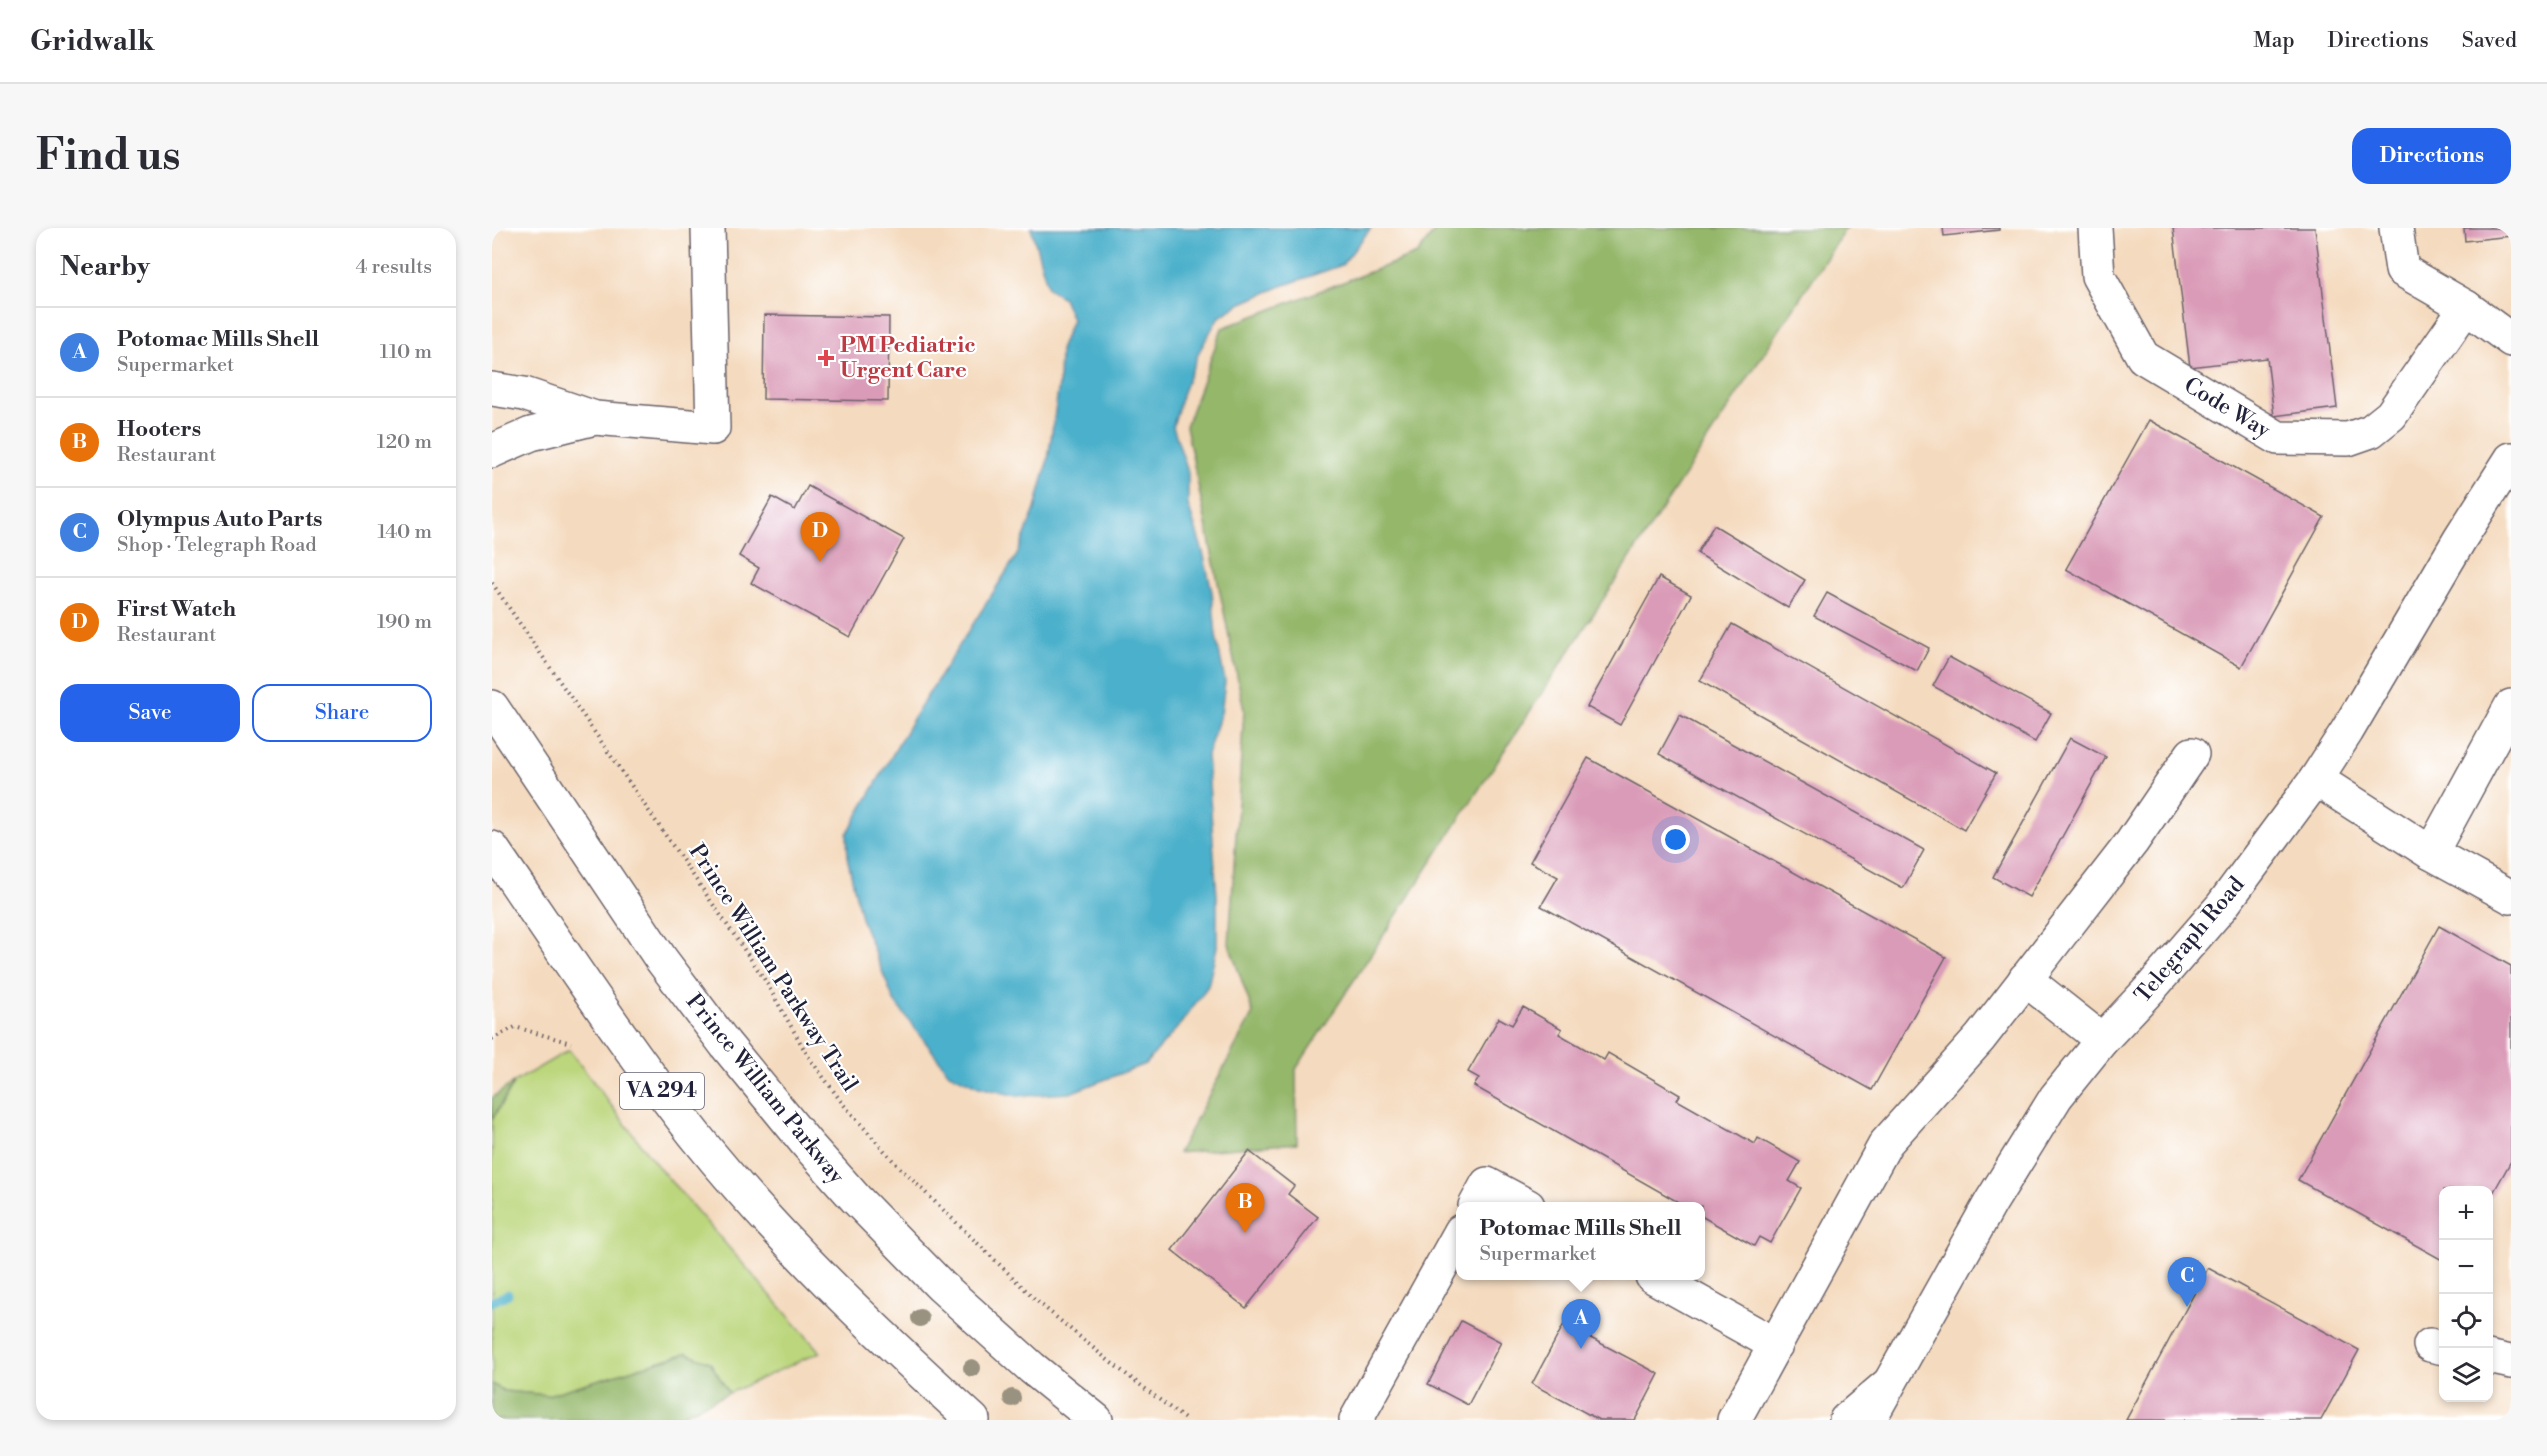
<!DOCTYPE html>
<html lang="en">
<head>
<meta charset="utf-8">
<style>
  :root { --surface:#fff; --page:#f7f7f7; --text:#2b2b33; --muted:#7c7c81; --line:#e1e1e2; --accent:#2563eb }
  body { margin:0; font-family:"Libre Bodoni",serif; background:var(--page); color:var(--text) }
  .controls { position:absolute; right:18px; bottom:18px; display:grid; overflow:hidden; border-radius:12px; box-shadow:0 3px 9px #0003 }
  .controls button { width:54px; height:54px; display:grid; place-items:center; padding:0; border:0; border-bottom:2px solid var(--line); background:var(--surface); color:var(--text); font:30px sans-serif }
  .you { position:absolute; left:1184px; top:612px; width:21px; height:21px; margin:-15px; border:4px solid #fff; border-radius:50%; background:#1a73e8; box-shadow:0 0 0 9px #1a73e833 }
  .badge { display:grid; place-items:center; width:39px; height:39px; border-radius:50%; background:var(--accent); color:#fff; font-size:20px; font-weight:700 }
  .pin { position:absolute; translate:-50% -50px; filter:drop-shadow(0 2px 3px #0008) }
  .pin::after { content:''; position:absolute; top:32px; width:21px; height:18px; background:inherit; clip-path:polygon(0 0,100% 0,50% 100%) }
  .popup { position:absolute; left:964px; top:974px; width:249px; height:78px; box-sizing:border-box; display:grid; place-content:center; border-radius:12px; background:var(--surface); filter:drop-shadow(0 2px 4px #0005); font-size:20px; white-space:nowrap; color:var(--muted) }
  .popup b { font-size:22px; color:var(--text) }
  .popup::after { content:''; position:absolute; left:50%; top:100%; margin-left:-12px; border:12px solid transparent; border-top-color:var(--surface) }
  .list { margin:0; padding:0; list-style:none }
  h2 { display:flex; justify-content:space-between; align-items:center; height:78px; margin:0; padding:0 24px; font-size:26px }
  h2 small { font-size:20px; font-weight:400; color:var(--muted) }
  .list li { display:grid; grid-template-columns:39px 1fr auto; gap:18px; align-items:center; box-sizing:border-box; height:90px; padding:0 24px; border-top:2px solid var(--line) }
  .list b { display:block; font-size:22px; white-space:nowrap }
  .list p { margin:0; font-size:20px; white-space:nowrap; color:var(--muted) }
  .list em { font-size:20px; font-style:normal; color:var(--muted) }
  .actions { display:flex; gap:12px; padding:18px 24px }
  .actions a { flex:1; padding:14px 0; border:2px solid var(--accent); border-radius:18px; text-align:center; font-size:21px; color:var(--accent) }
  .actions .main { background:var(--accent); color:#fff }
  .icon { flex:none; width:33px; height:33px; fill:none; stroke:currentColor; stroke-width:2; stroke-linecap:round; stroke-linejoin:round }
  .map { position:relative; flex:none; width:2019px; height:1192px; overflow:hidden; border-radius:18px }
  header { display:flex; align-items:center; gap:36px; box-sizing:border-box; height:84px; padding:0 30px; background:var(--surface); border-bottom:2px solid var(--line) }
  header strong { font-size:28px }
  nav { display:flex; gap:33px; margin-inline-start:auto; font-size:21px }
  .intro { display:flex; align-items:center; justify-content:space-between; box-sizing:border-box; height:144px; padding:0 36px }
  h1 { margin:0; font-size:42px }
  .button { padding:15px 27px; border-radius:18px; background:var(--accent); color:#fff; font-size:21px; font-weight:700 }
  main { display:flex; gap:36px; padding:0 36px }
  aside { flex:1; background:var(--surface); border-radius:18px; box-shadow:0 3px 9px #0003 }
  .map>svg:first-child { display:block }
</style>
</head>
<body>
<header>
<strong>Gridwalk</strong>
<nav><a>Map</a><a>Directions</a><a>Saved</a></nav>
</header>
<div class="intro"><h1>Find us</h1><a class="button">Directions</a></div>
<main>
<aside>
<h2>Nearby<small>4 results</small></h2>
<ul class="list">
<li><span class="badge" style="background:#3f7fe0">A</span><div><b>Potomac Mills Shell</b><p>Supermarket</p></div><em>110 m</em></li>
<li><span class="badge" style="background:#e8710a">B</span><div><b>Hooters</b><p>Restaurant</p></div><em>120 m</em></li>
<li><span class="badge" style="background:#3f7fe0">C</span><div><b>Olympus Auto Parts</b><p>Shop · Telegraph Road</p></div><em>140 m</em></li>
<li><span class="badge" style="background:#e8710a">D</span><div><b>First Watch</b><p>Restaurant</p></div><em>190 m</em></li>
</ul>
<div class="actions"><a class="main">Save</a><a>Share</a></div>
</aside>
<div class="map">
<svg width="2019" height="1192" viewBox="0 0 2019 1192">
  <rect width="100%" height="100%" fill="#fff"/>
  <filter id="ink" filterUnits="userSpaceOnUse"><feTurbulence type="fractalNoise" baseFrequency=".0167" numOctaves="2"/><feDisplacementMap in="SourceGraphic" scale="12" xChannelSelector="R" yChannelSelector="G"/><feConvolveMatrix kernelMatrix="1 2 1 2 8 2 1 2 1" color-interpolation-filters="sRGB"/></filter>
  <filter id="wash" filterUnits="userSpaceOnUse"><feTurbulence type="fractalNoise" baseFrequency=".008" numOctaves="4" result="noise"/><feDisplacementMap in="SourceGraphic" scale="24" xChannelSelector="R" yChannelSelector="G"/><feGaussianBlur stdDeviation="1.35" result="paint"/><feColorMatrix in="noise" values="0 0 0 0 0 0 0 0 0 0 0 0 0 0 0 0 0 1.4 0 .05"/><feComposite in="paint" operator="in"/></filter>
  <g filter="url(#wash)">
    <rect width="100%" height="100%" fill="#f4dabe"/>
    <!-- green -->
    <path fill="#bbd67b" stroke="#6e7c5b" stroke-width="1.5" d="M 77,822 L 163,935 L 328,1124 L 237,1165 L 218,1134 L 195,1125 L 56,1167 L 12,1163 L 0,1156 L 0,892 L 22,854 Z"/>
    <!-- forest -->
    <g fill="#94b76b" stroke="#5b6c53" stroke-width="1.5">
      <path d="M 945,0 L 1354,0 L 804,841 L 805,915 L 686,925 L 761,785 L 737,716 L 752,482 L 694,198 L 730,100 L 925,26 Z"/>
      <path d="M 22,854 L 0,892 L 0,870 Z"/>
      <path d="M 195,1125 L 218,1134 L 237,1165 L 178,1192 L 0,1192 L 0,1156 L 12,1163 L 56,1167 Z"/>
    </g>
    <!-- water -->
    <path fill="#4cb0cb" stroke="#376983" stroke-width="1.5" d="M 539,0 L 879,0 L 850,37 L 787,59 L 746,77 L 726,90 L 707,124 L 691,164 L 681,198 L 696,244 L 696,277 L 711,324 L 720,364 L 724,408 L 733,453 L 729,485 L 715,527 L 725,669 L 725,719 L 716,758 L 687,798 L 653,836 L 578,865 L 525,868 L 487,859 L 457,845 L 402,773 L 369,690 L 356,633 L 355,606 L 425,484 L 525,327 L 543,281 L 556,231 L 567,156 L 568,122 L 580,91 L 571,70 L 556,60 Z"/>
    <g fill="none" stroke-linecap="round" stroke-linejoin="round">
      <!-- stream -->
      <path stroke="#4cb0cb" stroke-width="9" d="M 0,1074 L 16,1066"/>
    </g>
    <g id="blocks">
      <!-- building -->
      <g fill="#da9bb8">
        <path d="M 1451,0 L 1507,0 L 1507,2 L 1452,8 Z"/>
        <path d="M 1681,0 L 1823,0 L 1845,180 L 1782,188 L 1775,130 L 1698,139 Z"/>
        <path d="M 1972,0 L 2019,0 L 2019,8 L 1973,13 Z"/>
        <path d="M 272,87 L 397,89 L 396,173 L 271,171 Z"/>
        <path d="M 1657,192 L 1832,289 L 1749,439 L 1574,341 Z"/>
        <path d="M 316,258 L 412,311 L 358,409 L 259,355 L 267,340 L 247,328 L 280,269 L 303,282 Z"/>
        <path d="M 1222,297 L 1313,352 L 1296,380 L 1205,325 Z"/>
        <path d="M 1167,349 L 1199,367 L 1128,497 L 1095,479 Z"/>
        <path d="M 1335,365 L 1437,420 L 1425,443 L 1322,388 Z"/>
        <path d="M 1240,396 L 1504,545 L 1472,602 L 1208,453 Z"/>
        <path d="M 1457,429 L 1559,485 L 1543,514 L 1441,458 Z"/>
        <path d="M 1188,487 L 1432,622 L 1411,660 L 1167,526 Z"/>
        <path d="M 1578,510 L 1614,529 L 1537,669 L 1501,649 Z"/>
        <path d="M 1096,530 L 1454,729 L 1380,862 L 1049,678 L 1066,649 L 1038,634 Z"/>
        <path d="M 1947,698 L 2019,738 L 2019,933 L 1996,974 L 1996,962 L 1952,962 L 1952,1033 L 1806,952 Z"/>
        <path d="M 1031,779 L 1070,801 L 1067,806 L 1112,832 L 1116,825 L 1188,867 L 1185,872 L 1263,916 L 1266,910 L 1308,934 L 1297,953 L 1309,960 L 1278,1015 L 1267,1009 L 1262,1018 L 1209,988 L 1209,978 L 1193,978 L 982,858 L 987,850 L 976,844 L 1007,790 L 1020,797 Z"/>
        <path d="M 757,923 L 802,958 L 796,966 L 826,989 L 754,1080 L 680,1022 Z"/>
        <path d="M 1716,1040 L 1867,1122 L 1829,1192 L 1634,1192 Z"/>
        <path d="M 969,1093 L 1009,1114 L 976,1177 L 936,1156 Z"/>
        <path d="M 1072,1096 L 1167,1146 L 1143,1192 L 1107,1192 L 1040,1156 Z"/>
      </g>
    </g>
  </g>
  <g filter="url(#ink)">
    <use href="#blocks" fill-opacity="0" stroke="#6c6269" stroke-width="1.5"/>
    <g fill="none" stroke-linecap="round" stroke-linejoin="round">
      <defs>
        <g id="minor">
          <path d="M 1603,0 L 1606,48 L 1651,129 L 1786,210 L 1856,211 L 1879,203 L 1899,187 L 1974,79"/>
          <path d="M 1904,0 L 1910,42 L 1974,79 L 2019,112"/>
          <path d="M 0,161 L 32,166 L 103,190 L 221,200 L 216,0"/>
          <path d="M 0,223 L 39,206 L 103,190"/>
          <path d="M 1824,551 L 1939,625 L 2019,669"/>
          <path d="M 1939,625 L 2019,478"/>
          <path d="M 1533,751 L 1610,812"/>
          <path d="M 983,978 L 995,956 L 1036,978"/>
          <path d="M 1160,1048 L 1284,1117"/>
          <path d="M 1938,1117 L 1952,1120"/>
          <path d="M 1996,1129 L 2019,1134"/>
          <path d="M 864,1192 L 969,1003"/>
          <path d="M 1242,1192 L 1394,915 L 1488,810 L 1640,614 L 1700,526"/>
          <path d="M 1354,1192 L 1394,1158"/>
        </g>
        <path id="major" d="M 1377,1192 L 1499,974 L 1564,869 L 1610,812 L 1658,761 L 1730,678 L 1824,551 L 1855,503 L 1968,311 L 2019,231"/>
        <g id="highway">
          <path d="M 0,479 L 169,731 L 233,816 L 315,916 L 364,971 L 449,1058 L 540,1140 L 604,1192"/>
          <path d="M 0,620 C 66,716 130,814 202,906 C 285,1010 382,1102 481,1192"/>
        </g>
      </defs>
      <!-- minor casing -->
      <use href="#minor" stroke="#6c6269" stroke-width="36"/>
      <!-- major casing -->
      <use href="#major" stroke="#6c6269" stroke-width="36"/>
      <!-- highway casing -->
      <use href="#highway" stroke="#6c6269" stroke-width="36"/>
      <!-- path -->
      <g stroke="#6c6269" stroke-width="4" stroke-dasharray="1.5 4.5" stroke-linecap="butt">
        <path d="M 0,355 L 271,749 L 316,828 L 351,876 L 405,937 L 546,1074 L 617,1133 L 694,1192"/>
        <path d="M 0,811 L 23,799 L 79,815"/>
      </g>
      <!-- minor -->
      <use href="#minor" stroke="#fff" stroke-width="33"/>
      <!-- major -->
      <use href="#major" stroke="#fff" stroke-width="33"/>
      <!-- highway -->
      <use href="#highway" stroke="#fff" stroke-width="33"/>
    </g>
    <!-- trees -->
    <g fill="#9a9280">
      <circle cx="428" cy="1090" r="9"/>
      <circle cx="480" cy="1140" r="9"/>
      <circle cx="520" cy="1170" r="9"/>
    </g>
  </g>
  <!-- markers -->
  <path fill="#e0444e" stroke="#fff" stroke-width="2" d="M331 121h6v6h6v6h-6v6h-6v-6h-6v-6h6z"/>
  <g text-anchor="middle" dominant-baseline="central" stroke-width="4.5" stroke-linejoin="round" paint-order="stroke">
    <!-- shield labels -->
    <rect fill="#fff" stroke="#646476" stroke-width="1.5" x="128" y="845" width="84" height="36" rx="4.5"/>
    <g font-size="21" font-weight="bold" fill="#22223b">
      <text x="170" y="863">VA 294</text>
    </g>
    <!-- health labels -->
    <g font-size="22" font-weight="bold" fill="#be3a42" stroke="#fff" text-anchor="start">
      <text x="348" y="117">PM Pediatric<tspan x="348" dy="25">Urgent Care</tspan></text>
    </g>
    <!-- street labels -->
    <g font-size="22" fill="#22223b" stroke="#fff">
      <text transform="translate(1735 180) rotate(31)">Code Way</text>
      <text transform="translate(1698 712) rotate(-50)">Telegraph Road</text>
      <text transform="translate(281 740) rotate(57)">Prince William Parkway Trail</text>
      <text transform="translate(273 861) rotate(51)">Prince William Parkway</text>
    </g>
  </g>
</svg>
<div class="controls">
<button>+</button>
<button>−</button>
<button><svg class="icon" aria-label="locate" viewBox="0 0 24 24"><circle cx="12" cy="12" r="6"/><path d="M12 2v4M12 18v4M2 12h4M18 12h4"/></svg></button>
<button><svg class="icon" aria-label="layers" viewBox="0 0 24 24"><path d="M12 4l9 5-9 5-9-5zM3 14l9 5 9-5"/></svg></button>
</div>
<div class="you"></div>
<div class="pin badge" style="left:1089px;top:1121px;background:#3f7fe0">A</div>
<div class="popup"><b>Potomac Mills Shell</b>Supermarket</div>
<div class="pin badge" style="left:753px;top:1005px;background:#e8710a">B</div>
<div class="pin badge" style="left:1695px;top:1079px;background:#3f7fe0">C</div>
<div class="pin badge" style="left:328px;top:334px;background:#e8710a">D</div>
</div>
</main>
</body>
</html>
